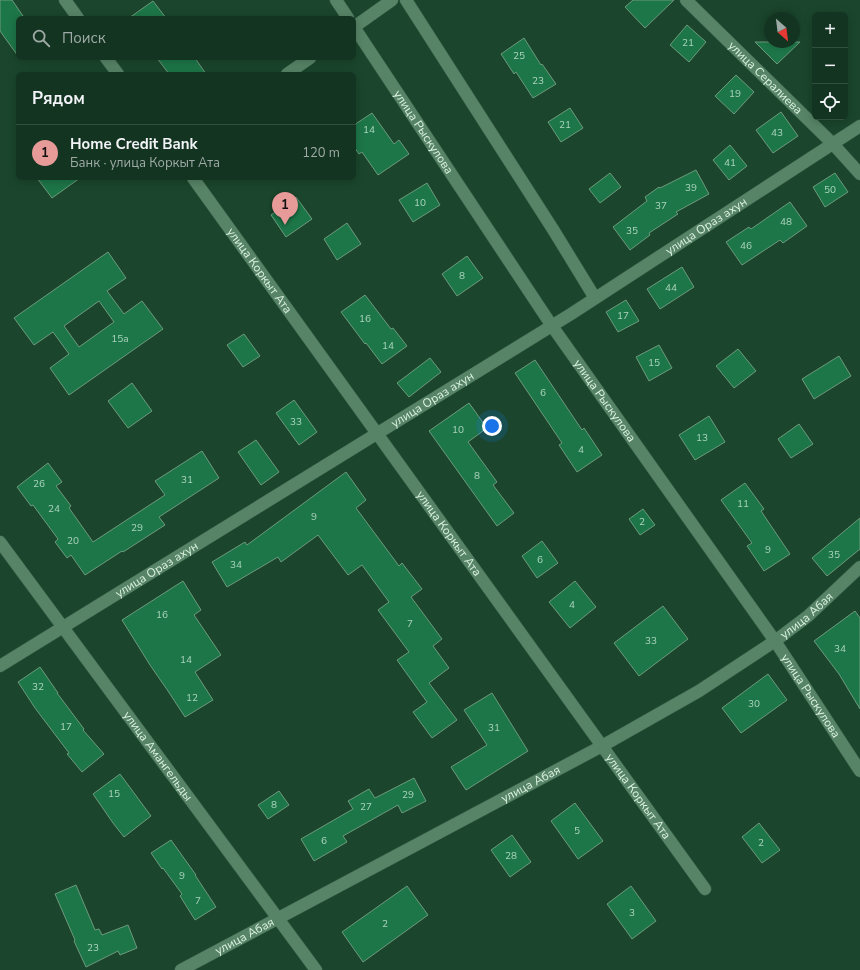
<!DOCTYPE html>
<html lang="ru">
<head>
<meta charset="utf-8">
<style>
  :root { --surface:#143422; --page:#1d3c2a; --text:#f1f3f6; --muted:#9daaa5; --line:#334f40; --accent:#e69b98 }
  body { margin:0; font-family:"Nunito Sans",sans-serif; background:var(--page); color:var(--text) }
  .controls { position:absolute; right:12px; top:12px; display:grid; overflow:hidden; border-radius:6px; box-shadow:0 2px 10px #0003 }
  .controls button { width:36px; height:36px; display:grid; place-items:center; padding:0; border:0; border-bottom:1px solid var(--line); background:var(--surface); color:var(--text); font:20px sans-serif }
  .compass { position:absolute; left:764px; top:12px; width:36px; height:36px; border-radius:50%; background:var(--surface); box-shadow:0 2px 10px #0003; rotate:152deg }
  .you { position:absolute; left:492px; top:426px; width:14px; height:14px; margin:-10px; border:3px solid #fff; border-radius:50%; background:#1a73e8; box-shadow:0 0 0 6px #1a73e833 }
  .badge { display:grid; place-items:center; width:26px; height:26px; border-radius:50%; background:var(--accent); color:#111; font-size:13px; font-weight:700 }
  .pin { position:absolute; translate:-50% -33px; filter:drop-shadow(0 1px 2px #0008) }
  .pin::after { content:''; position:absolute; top:21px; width:14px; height:12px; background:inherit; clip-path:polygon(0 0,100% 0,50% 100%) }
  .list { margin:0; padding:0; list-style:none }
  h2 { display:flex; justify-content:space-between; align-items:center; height:52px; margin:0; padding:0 16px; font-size:17px }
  h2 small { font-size:13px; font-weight:400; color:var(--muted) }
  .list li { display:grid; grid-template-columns:26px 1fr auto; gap:12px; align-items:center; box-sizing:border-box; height:56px; padding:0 16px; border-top:1px solid var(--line) }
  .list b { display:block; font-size:15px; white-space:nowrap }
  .list p { margin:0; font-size:13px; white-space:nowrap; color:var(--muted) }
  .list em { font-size:13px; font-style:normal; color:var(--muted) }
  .icon { flex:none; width:22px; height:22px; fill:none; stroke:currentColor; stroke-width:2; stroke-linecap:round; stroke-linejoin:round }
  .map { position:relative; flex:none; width:860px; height:970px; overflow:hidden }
  .search { position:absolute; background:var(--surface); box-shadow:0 2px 10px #0003; left:16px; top:16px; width:340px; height:44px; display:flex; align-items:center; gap:10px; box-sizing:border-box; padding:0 14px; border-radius:6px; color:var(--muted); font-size:15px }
  .panel { position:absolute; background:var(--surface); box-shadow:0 2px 10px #0003; left:16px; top:72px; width:340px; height:108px; border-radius:6px }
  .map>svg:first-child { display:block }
</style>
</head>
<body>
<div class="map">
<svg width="860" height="970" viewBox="0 0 860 970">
  <rect width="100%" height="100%" fill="#1b462d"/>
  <!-- building -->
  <g fill="#1d7648" stroke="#6d9a7c" fill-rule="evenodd">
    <path d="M 0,0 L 12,0 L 23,16 L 20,18 L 18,18 L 18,56 L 0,31 Z"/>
    <path d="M 633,0 L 674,0 L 645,28 L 625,7 Z"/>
    <path d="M 153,1 L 166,18 L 129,18 Z"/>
    <path d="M 687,25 L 706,42 L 689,62 L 670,45 Z"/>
    <path d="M 524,38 L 541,65 L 542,64 L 556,84 L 533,98 L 516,72 L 514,74 L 501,54 Z"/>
    <path d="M 755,42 L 800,42 L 777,64 Z"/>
    <path d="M 157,58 L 195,58 L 206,74 L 169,74 Z"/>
    <path d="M 736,75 L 754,92 L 734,114 L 715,96 Z"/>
    <path d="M 570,108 L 583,128 L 561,142 L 548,122 Z"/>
    <path d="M 781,112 L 798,136 L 773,153 L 756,130 Z"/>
    <path d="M 372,113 L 394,144 L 399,140 L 409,154 L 378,175 L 362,152 L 359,154 L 354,147 L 354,125 Z"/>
    <path d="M 730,145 L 747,166 L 729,180 L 713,160 Z"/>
    <path d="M 696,170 L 709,194 L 676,212 L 678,214 L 649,233 L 650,235 L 630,250 L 613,227 L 647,201 L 645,197 L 659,187 L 660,188 Z"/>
    <path d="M 610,173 L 621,187 L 600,203 L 589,189 Z"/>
    <path d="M 835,173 L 848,192 L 825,207 L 813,187 Z"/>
    <path d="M 37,178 L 80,178 L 52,198 Z"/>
    <path d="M 427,183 L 440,205 L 413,222 L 399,200 Z"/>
    <path d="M 296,197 L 312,219 L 286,237 L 271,215 Z"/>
    <path d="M 790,202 L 807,226 L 783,243 L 780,240 L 742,265 L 726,242 L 749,227 L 751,229 Z"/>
    <path d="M 347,223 L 361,244 L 337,260 L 324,239 Z"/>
    <path d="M 108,252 L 126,278 L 107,291 L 124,314 L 142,301 L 163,329 L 69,395 L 50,368 L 69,354 L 53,332 L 34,345 L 14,318 ZM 99,301 L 114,322 L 79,347 L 64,326 Z"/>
    <path d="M 467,256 L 483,278 L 457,296 L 442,274 Z"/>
    <path d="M 682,267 L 694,287 L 660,309 L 647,289 Z"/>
    <path d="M 365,295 L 391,329 L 393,328 L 407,346 L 382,364 L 366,343 L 365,344 L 341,312 Z"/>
    <path d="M 626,300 L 639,321 L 618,332 L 606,312 Z"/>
    <path d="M 244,334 L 260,356 L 243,367 L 227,345 Z"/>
    <path d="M 659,345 L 672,368 L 649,381 L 636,357 Z"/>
    <path d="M 738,349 L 756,371 L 734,388 L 716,366 Z"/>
    <path d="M 839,356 L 851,376 L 814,399 L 802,379 Z"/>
    <path d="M 430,358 L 441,372 L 409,397 L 397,383 Z"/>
    <path d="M 535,360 L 582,430 L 584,428 L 602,455 L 577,472 L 559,445 L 562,443 L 515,373 Z"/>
    <path d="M 132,383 L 152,411 L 128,428 L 108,401 Z"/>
    <path d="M 294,400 L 317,432 L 299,445 L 276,413 Z"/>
    <path d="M 469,403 L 487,428 L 468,442 L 497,482 L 493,485 L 514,513 L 497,526 L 429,431 Z"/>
    <path d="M 709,416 L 725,442 L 695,460 L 679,435 Z"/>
    <path d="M 799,424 L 813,444 L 791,458 L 778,439 Z"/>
    <path d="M 256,440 L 279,472 L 261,485 L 238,452 Z"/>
    <path d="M 202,451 L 219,478 L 159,517 L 165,525 L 123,552 L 122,551 L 85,575 L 71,555 L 67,558 L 55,542 L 58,539 L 33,505 L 31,506 L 17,487 L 48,463 L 62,482 L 56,486 L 71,506 L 69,508 L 93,542 L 165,495 L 155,481 Z"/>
    <path d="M 346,472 L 366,500 L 356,508 L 399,566 L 402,563 L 422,589 L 411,597 L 442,639 L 433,646 L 449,668 L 429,683 L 457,720 L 432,738 L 413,712 L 427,702 L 397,660 L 409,652 L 378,610 L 389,602 L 362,565 L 348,575 L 318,535 L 281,562 L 278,557 L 227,587 L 212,562 L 245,542 L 247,545 Z"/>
    <path d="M 745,483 L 764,509 L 761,511 L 790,554 L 764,571 L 747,546 L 752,543 L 721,500 Z"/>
    <path d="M 643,509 L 655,525 L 640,535 L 629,519 Z"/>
    <path d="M 860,518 L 860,549 L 827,576 L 812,558 Z"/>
    <path d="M 542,541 L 558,563 L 537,578 L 522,556 Z"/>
    <path d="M 183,581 L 201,610 L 194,615 L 221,655 L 195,672 L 213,700 L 185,717 L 168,691 L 150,665 L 122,620 Z"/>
    <path d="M 575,581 L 596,607 L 570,628 L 549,602 Z"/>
    <path d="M 663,606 L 688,639 L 639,676 L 614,643 Z"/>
    <path d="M 855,611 L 860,618 L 860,709 L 839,674 L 814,641 Z"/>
    <path d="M 40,667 L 58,693 L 57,693 L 84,729 L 83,730 L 104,754 L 82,772 L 67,754 L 69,753 L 35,708 L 18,682 Z"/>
    <path d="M 768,674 L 787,700 L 741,733 L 722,708 Z"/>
    <path d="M 492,693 L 528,751 L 466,790 L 451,767 L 487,745 L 464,710 Z"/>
    <path d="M 120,774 L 151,816 L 124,837 L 113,823 L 93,794 Z"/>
    <path d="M 414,778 L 426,801 L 402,813 L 398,805 L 343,836 L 347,842 L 314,861 L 301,839 L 353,809 L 348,801 L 369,789 L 375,798 Z"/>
    <path d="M 279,791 L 289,805 L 268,819 L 258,805 Z"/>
    <path d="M 575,803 L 603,841 L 578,859 L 551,821 Z"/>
    <path d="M 759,823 L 780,850 L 762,863 L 742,837 Z"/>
    <path d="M 512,835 L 531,862 L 510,877 L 491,850 Z"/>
    <path d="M 171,840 L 196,875 L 195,875 L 216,907 L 195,920 L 180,896 L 182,894 L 163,868 L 162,869 L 151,853 Z"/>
    <path d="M 76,885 L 95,930 L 99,929 L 102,935 L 128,925 L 137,948 L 120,955 L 118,951 L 86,967 L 74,941 L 75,940 L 55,894 Z"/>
    <path d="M 407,886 L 428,915 L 363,962 L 342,932 Z"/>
    <path d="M 631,886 L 656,921 L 632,939 L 607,904 Z"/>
  </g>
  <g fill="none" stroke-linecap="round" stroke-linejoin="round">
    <defs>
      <g id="street">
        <path d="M 65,0 L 78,18"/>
        <path d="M 336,0 L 348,18"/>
        <path d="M 406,0 L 554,231 L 595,298"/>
        <path id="s1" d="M 686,0 L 833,144 L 860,174"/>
        <path id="s2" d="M 354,27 L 552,326 L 775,641 L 860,771"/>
        <path d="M 354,27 L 392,0"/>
        <path d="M 106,58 L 118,74"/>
        <path d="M 287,74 L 310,58"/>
        <path id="s3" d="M 193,178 L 705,889"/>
        <path id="s4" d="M 0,542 L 316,970"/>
        <path id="s5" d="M 0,666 L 571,314 L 860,126"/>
      </g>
      <g id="secondary">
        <path id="s6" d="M 181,970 L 602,746 L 699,691 L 775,641 L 808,616 L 860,567"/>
      </g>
    </defs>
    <!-- street casing -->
    <use href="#street" stroke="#3d644e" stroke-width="13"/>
    <!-- secondary casing -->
    <use href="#secondary" stroke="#3d644e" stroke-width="13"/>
    <!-- street -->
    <use href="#street" stroke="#578467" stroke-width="12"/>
    <!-- secondary -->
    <use href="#secondary" stroke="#578467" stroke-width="12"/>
  </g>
  <g text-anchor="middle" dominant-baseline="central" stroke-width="4" stroke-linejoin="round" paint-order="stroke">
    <!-- number labels -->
    <g font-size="10" fill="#acd4bc">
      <text x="688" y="43">21</text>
      <text x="519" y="56">25</text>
      <text x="538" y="81">23</text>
      <text x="735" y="94">19</text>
      <text x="565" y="125">21</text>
      <text x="369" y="130">14</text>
      <text x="777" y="133">43</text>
      <text x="730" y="163">41</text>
      <text x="691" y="188">39</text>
      <text x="830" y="190">50</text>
      <text x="420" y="203">10</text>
      <text x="661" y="206">37</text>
      <text x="786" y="222">48</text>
      <text x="632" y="231">35</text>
      <text x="746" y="246">46</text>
      <text x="462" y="276">8</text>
      <text x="671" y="288">44</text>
      <text x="623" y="316">17</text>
      <text x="365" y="319">16</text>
      <text x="120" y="339">15а</text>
      <text x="388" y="346">14</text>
      <text x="654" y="363">15</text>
      <text x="543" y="393">6</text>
      <text x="296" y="422">33</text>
      <text x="458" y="430">10</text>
      <text x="702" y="438">13</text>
      <text x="581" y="450">4</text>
      <text x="477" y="476">8</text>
      <text x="187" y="480">31</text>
      <text x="39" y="484">26</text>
      <text x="743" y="504">11</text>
      <text x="54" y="509">24</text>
      <text x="314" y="517">9</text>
      <text x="642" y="522">2</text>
      <text x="137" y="528">29</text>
      <text x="73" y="541">20</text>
      <text x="768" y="550">9</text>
      <text x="834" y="555">35</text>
      <text x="540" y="560">6</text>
      <text x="236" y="565">34</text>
      <text x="572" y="605">4</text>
      <text x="162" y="615">16</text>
      <text x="410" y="624">7</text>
      <text x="651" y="641">33</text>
      <text x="840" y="649">34</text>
      <text x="186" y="660">14</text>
      <text x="38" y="687">32</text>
      <text x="192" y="698">12</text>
      <text x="754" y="704">30</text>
      <text x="66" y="727">17</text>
      <text x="494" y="728">31</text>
      <text x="114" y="794">15</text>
      <text x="408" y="795">29</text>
      <text x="274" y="805">8</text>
      <text x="366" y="807">27</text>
      <text x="577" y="831">5</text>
      <text x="324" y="841">6</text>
      <text x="761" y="843">2</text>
      <text x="511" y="856">28</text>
      <text x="182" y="876">9</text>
      <text x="198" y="901">7</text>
      <text x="632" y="913">3</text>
      <text x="385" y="924">2</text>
      <text x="93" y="948">23</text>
    </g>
    <!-- street labels -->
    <g font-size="12" fill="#dbf3e2" stroke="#16281c">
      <text stroke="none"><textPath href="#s1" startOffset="111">улица Сералиева</textPath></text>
      <text stroke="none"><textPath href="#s2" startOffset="126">улица Рыскулова</textPath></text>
      <text stroke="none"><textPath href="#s5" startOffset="832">улица Ораз ахун</textPath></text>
      <text stroke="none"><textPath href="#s3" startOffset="114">улица Коркыт Ата</textPath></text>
      <text stroke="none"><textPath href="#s5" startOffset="508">улица Ораз ахун</textPath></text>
      <text stroke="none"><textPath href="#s2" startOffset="450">улица Рыскулова</textPath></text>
      <text stroke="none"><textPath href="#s3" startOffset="438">улица Коркыт Ата</textPath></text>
      <text stroke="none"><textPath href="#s5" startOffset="184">улица Ораз ахун</textPath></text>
      <text stroke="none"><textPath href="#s6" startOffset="720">улица Абая</textPath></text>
      <text stroke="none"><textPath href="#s2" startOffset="810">улица Рыскулова</textPath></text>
      <text stroke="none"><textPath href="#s4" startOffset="266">улица Амангельды</textPath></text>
      <text stroke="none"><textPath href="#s6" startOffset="396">улица Абая</textPath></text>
      <text stroke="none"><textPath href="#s3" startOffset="762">улица Коркыт Ата</textPath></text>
      <text stroke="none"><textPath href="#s6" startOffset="72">улица Абая</textPath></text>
    </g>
  </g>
</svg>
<div class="controls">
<button>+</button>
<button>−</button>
<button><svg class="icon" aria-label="locate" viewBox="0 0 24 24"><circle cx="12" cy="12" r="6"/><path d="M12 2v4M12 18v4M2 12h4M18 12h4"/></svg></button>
</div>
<svg class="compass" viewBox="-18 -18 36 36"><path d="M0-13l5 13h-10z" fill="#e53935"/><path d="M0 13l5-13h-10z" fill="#9daaa5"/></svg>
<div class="you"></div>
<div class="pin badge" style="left:285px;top:225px">1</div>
<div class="search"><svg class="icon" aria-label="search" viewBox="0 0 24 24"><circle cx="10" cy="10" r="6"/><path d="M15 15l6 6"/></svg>Поиск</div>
<section class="panel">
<h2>Рядом<small></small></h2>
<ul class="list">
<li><span class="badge">1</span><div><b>Home Credit Bank</b><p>Банк · улица Коркыт Ата</p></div><em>120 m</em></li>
</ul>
</section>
</div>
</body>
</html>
